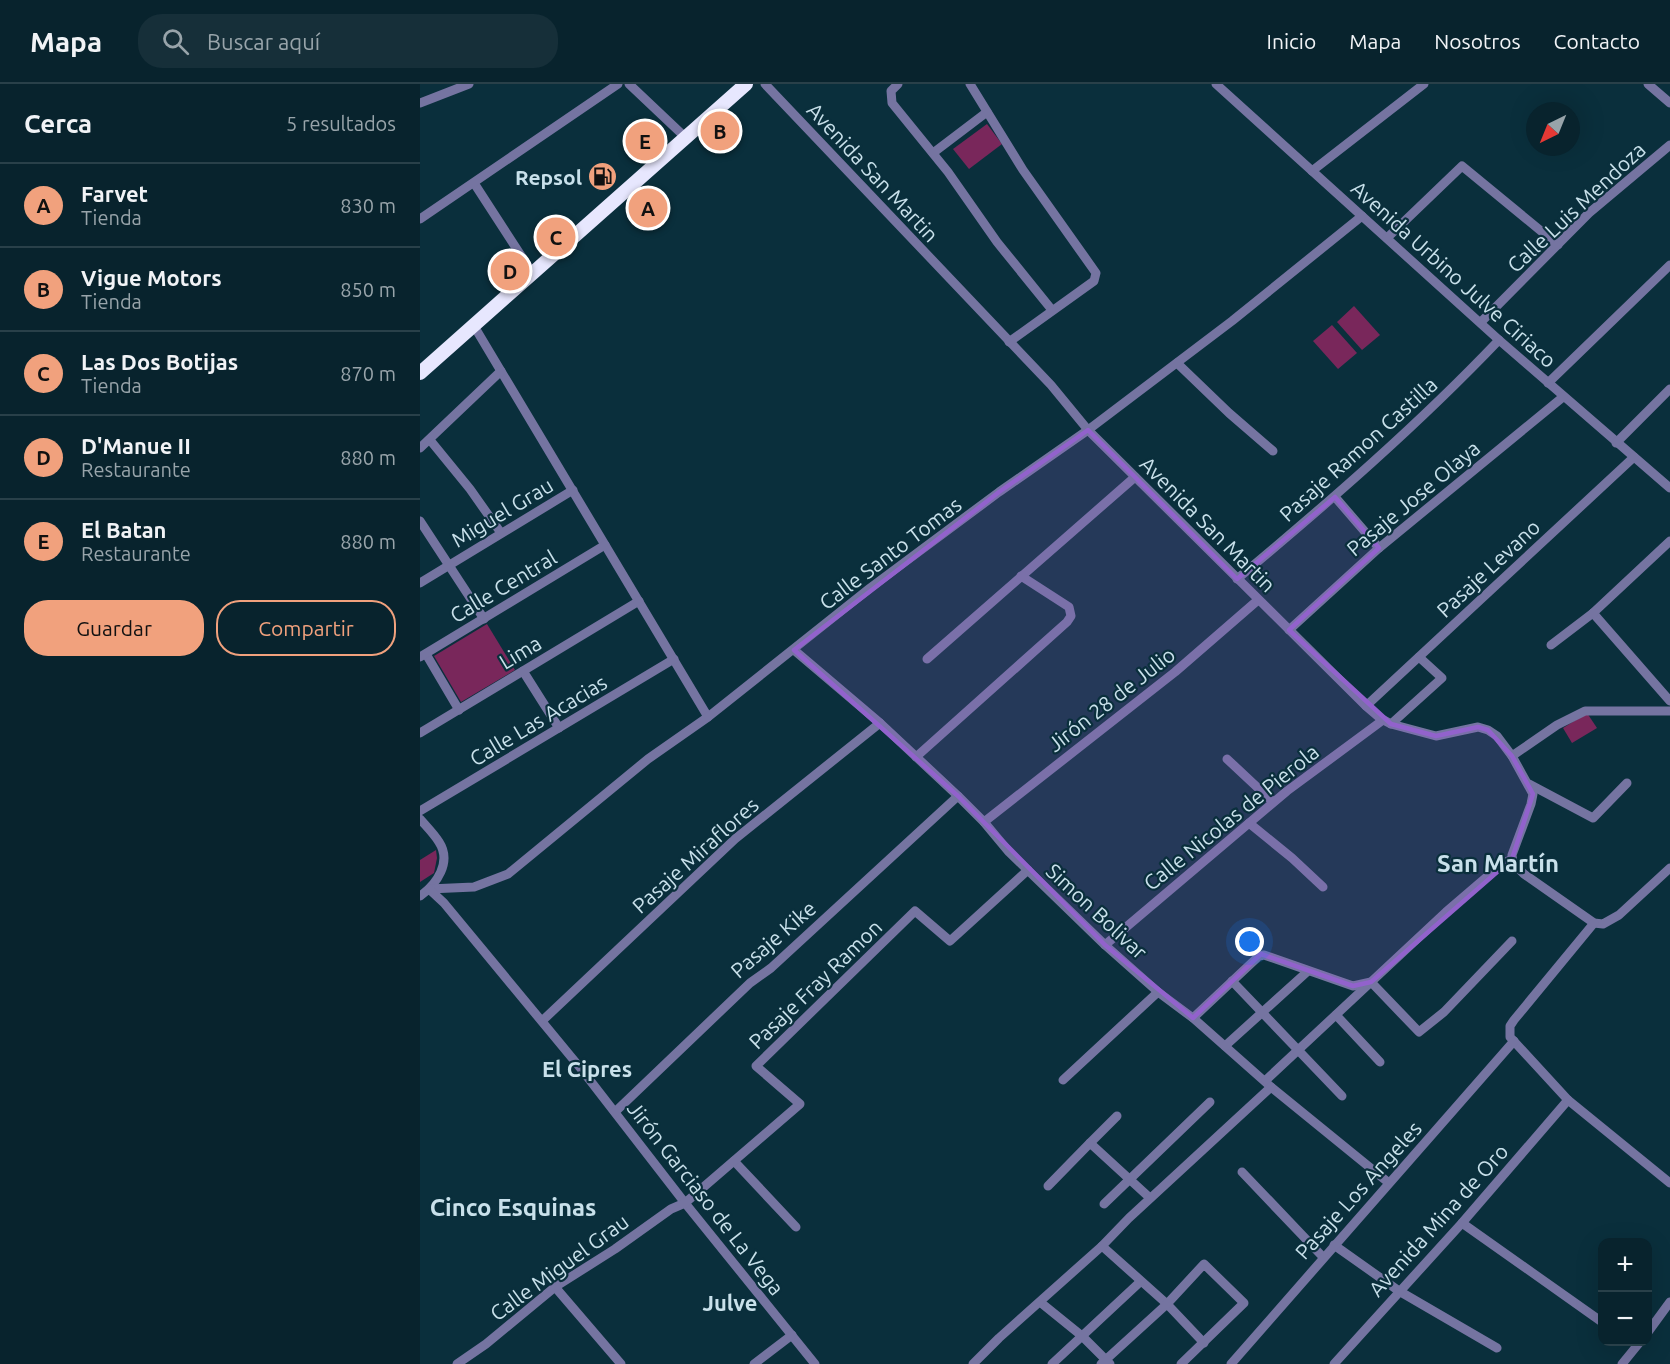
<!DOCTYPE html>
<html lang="es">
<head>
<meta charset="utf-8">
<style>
  :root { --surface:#08232d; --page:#162f39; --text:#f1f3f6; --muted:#98a4aa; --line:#294049; --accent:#f1a17d }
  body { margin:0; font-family:Ubuntu,sans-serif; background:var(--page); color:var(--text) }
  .controls { position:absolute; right:18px; bottom:18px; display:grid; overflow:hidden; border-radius:12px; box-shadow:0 6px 24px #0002 }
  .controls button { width:54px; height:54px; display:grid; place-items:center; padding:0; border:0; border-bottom:2px solid var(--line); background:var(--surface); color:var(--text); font:30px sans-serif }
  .compass { position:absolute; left:1106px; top:18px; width:54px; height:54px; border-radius:50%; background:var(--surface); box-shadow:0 6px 24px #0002; rotate:223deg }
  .you { position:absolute; left:830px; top:858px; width:21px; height:21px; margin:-15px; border:4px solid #fff; border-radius:50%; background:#1a73e8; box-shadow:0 0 0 9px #1a73e833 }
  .badge { display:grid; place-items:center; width:39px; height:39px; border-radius:50%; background:var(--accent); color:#111; font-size:20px; font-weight:700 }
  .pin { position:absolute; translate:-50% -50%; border:3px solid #fff; box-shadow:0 2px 6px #0006 }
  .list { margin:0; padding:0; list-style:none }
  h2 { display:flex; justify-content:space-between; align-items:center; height:78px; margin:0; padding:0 24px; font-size:26px }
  h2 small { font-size:20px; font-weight:400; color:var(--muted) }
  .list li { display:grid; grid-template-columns:39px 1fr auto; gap:18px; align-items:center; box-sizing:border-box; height:84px; padding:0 24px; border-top:2px solid var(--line) }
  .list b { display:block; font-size:22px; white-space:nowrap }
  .list p { margin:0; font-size:20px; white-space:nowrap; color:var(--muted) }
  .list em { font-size:20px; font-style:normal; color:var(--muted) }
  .actions { display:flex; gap:12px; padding:18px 24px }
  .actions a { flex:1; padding:14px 0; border:2px solid var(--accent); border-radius:24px; text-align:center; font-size:21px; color:var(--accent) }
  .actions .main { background:var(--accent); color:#111 }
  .icon { flex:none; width:33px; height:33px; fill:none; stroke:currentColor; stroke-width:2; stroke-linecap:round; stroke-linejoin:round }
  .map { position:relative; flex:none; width:1250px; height:1280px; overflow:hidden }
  header { display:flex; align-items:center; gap:36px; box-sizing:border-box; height:84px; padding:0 30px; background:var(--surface); border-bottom:2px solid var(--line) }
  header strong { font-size:28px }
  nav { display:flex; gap:33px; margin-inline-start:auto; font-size:21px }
  .search { width:420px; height:54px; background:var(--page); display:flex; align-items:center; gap:15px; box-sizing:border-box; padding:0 21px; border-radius:24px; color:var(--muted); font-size:22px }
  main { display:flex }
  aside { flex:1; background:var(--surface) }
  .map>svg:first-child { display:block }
</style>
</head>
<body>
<header>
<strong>Mapa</strong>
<div class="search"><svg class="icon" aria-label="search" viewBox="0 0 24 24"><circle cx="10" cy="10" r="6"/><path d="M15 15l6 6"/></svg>Buscar aquí</div>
<nav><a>Inicio</a><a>Mapa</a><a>Nosotros</a><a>Contacto</a></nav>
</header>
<main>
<aside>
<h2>Cerca<small>5 resultados</small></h2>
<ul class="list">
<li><span class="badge">A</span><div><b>Farvet</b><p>Tienda</p></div><em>830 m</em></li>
<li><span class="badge">B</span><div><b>Vigue Motors</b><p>Tienda</p></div><em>850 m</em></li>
<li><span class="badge">C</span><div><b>Las Dos Botijas</b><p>Tienda</p></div><em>870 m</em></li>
<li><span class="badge">D</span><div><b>D'Manue II</b><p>Restaurante</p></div><em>880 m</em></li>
<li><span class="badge">E</span><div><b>El Batan</b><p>Restaurante</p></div><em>880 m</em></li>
</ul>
<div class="actions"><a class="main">Guardar</a><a>Compartir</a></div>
</aside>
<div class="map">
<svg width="1250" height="1280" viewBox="0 0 1250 1280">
  <rect width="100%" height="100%" fill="#0a2f3c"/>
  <!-- green -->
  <g fill="#79275b">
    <path d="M 567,40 L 582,60 L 549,85 L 533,65 Z"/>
    <path d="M 934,222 L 960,251 L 942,266 L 917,238 Z"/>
    <path d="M 912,241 L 937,269 L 918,285 L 893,257 Z"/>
    <path d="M 67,540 L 95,586 L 41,618 L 14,572 Z"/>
    <path d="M 1167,629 L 1177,644 L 1152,659 L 1143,644 Z"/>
    <path d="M 16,766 L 17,774 L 14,789 L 0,798 L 0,776 Z"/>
  </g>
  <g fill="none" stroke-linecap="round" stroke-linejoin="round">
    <!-- minor -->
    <g stroke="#7574a1" stroke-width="9">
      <path d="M 209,0 L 265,53"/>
      <path d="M 345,0 L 631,301 L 668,346 L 946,622 L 960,634 L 971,640 L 1016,652 L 1058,643 L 1068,646 L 1077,652 L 1092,672 L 1113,710 L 1111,720 L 1092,771 L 1093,779 L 1104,790 L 1174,839 L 1183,840 L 1199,831 L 1250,784"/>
      <path d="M 478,0 L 471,7 L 472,19 L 528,88 L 577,158 L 632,226"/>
      <path d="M 550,0 L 603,86 L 676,189 L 674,197 L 589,258"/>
      <path d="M 796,0 L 1079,256 L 1250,404"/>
      <path d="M 1228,0 L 1250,19"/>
      <path d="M 0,19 L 49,0"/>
      <path d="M 513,69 L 567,28"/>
      <path d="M 892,87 L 1004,0"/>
      <path d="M 54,99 L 113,190"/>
      <path d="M 0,135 L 198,0"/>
      <path d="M 967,154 L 1042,82 L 1138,161"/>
      <path d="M 1061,238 L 1169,129 L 1250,61"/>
      <path d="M 54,242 L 288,633"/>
      <path d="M 757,279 L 809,329 L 853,367"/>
      <path d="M 1128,299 L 1250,181"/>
      <path d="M 10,356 L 50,405 L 81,449"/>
      <path d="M 1196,359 L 1250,305"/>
      <path d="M 0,364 L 81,287"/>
      <path d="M 915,413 L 959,464"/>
      <path d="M 0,437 L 64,535"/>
      <path d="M 817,495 C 908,419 997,342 1079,256"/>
      <path d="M 0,499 L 153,406"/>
      <path d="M 1173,529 L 1250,617"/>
      <path d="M 869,546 L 959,464 L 1143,313"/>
      <path d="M 1131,561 L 1173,529 L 1250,457"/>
      <path d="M 374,566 L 460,639 L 538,712 L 564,738 L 589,768 L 685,861 L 738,908 L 773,934 L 851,1003 L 969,1099"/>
      <path d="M 6,570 L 39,626"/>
      <path d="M 0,573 L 185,461"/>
      <path d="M 507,575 L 715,393"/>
      <path d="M 103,587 L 139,644"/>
      <path d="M 946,622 L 1214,373"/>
      <path d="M 971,640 L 1022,594 L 999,573"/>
      <path d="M 0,649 L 219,517"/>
      <path d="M 1092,672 L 1137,641 L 1165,627 L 1250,627"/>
      <path d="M 496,673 L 647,538 L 651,532 L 649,523 L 601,492"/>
      <path d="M 807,675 L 853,718"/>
      <path d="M 1109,700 L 1173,734 L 1207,699"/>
      <path d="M 0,727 L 254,575"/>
      <path d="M 0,735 C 6,742 14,750 19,758 C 32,778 17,800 0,812"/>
      <path d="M 564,738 L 755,588 L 838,516"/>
      <path d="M 829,739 L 872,774 L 903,803"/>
      <path d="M 9,805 L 54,803 L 88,790 L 228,675 L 288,633 L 450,504 L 579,408 L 668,346 L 812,237 L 942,132"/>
      <path d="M 9,805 L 24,819 L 162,986 L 265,1119 L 395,1280"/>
      <path d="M 1174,839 L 1094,936 L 1090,942 L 1090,953 L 1148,1016 L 1250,1099"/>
      <path d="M 685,861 L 867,707 L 963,636"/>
      <path d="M 812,897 L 922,1012"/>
      <path d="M 916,931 L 960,978"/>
      <path d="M 773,934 L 839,872 L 844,871 L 933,902 L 951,898 L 1026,828 L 1082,780 L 1092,775"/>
      <path d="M 122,937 L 315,755 L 460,639"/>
      <path d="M 805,962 L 888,887"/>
      <path d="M 643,996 L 738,908"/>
      <path d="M 846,996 L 951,898 L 999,948 L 1024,928 L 1092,857"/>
      <path d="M 195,1028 L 330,899 L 351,884 L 538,712"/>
      <path d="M 670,1059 L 697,1032"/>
      <path d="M 314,1077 L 376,1143"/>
      <path d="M 822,1088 L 903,1173"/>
      <path d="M 628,1102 L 670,1059 L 730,1114"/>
      <path d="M 684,1120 L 790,1018"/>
      <path d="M 1042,1139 L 1182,1238"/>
      <path d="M 914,1161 L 979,1207 L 1077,1264"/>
      <path d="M 682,1162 L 747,1220 L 784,1259"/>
      <path d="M 135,1203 L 201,1280"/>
      <path d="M 620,1218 L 662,1252 L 690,1280"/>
      <path d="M 1228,1248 L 1250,1218"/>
      <path d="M 37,1280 L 66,1260 L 135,1203 L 195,1165 L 251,1125 L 265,1119 L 380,1020 L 336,982 L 495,827 L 530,857 L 608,786"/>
      <path d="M 334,1280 L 372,1251"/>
      <path d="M 553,1280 L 579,1254 L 682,1162 L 709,1134 L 851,1003"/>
      <path d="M 632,1280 L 720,1198"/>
      <path d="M 681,1280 L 747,1220 L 784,1180 L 824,1219 L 761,1280"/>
      <path d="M 811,1280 L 1094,957"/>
      <path d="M 914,1280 L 1042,1139 L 1148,1016"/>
      <path d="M 1202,1280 L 1220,1258"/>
    </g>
    <!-- highway -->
    <path stroke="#e7e7fe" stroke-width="14" d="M 0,289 L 326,0"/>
  </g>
  <!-- marked area -->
  <path fill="#9262cc" fill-opacity="0.2" stroke="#9262cc" stroke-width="4.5" stroke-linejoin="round" d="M 668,346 L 817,495 L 915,413 L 959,464 L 869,546 L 971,640 L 1016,652 L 1058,643 L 1068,646 L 1092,672 L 1113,710 L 1092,775 L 951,898 L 933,902 L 841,870 L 773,934 L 685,861 L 538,712 L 374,566 L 579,408 Z"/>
  <!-- icons -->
  <defs>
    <symbol id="fuel-disc" viewBox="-11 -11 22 22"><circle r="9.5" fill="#f1a17d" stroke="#0a2f3c"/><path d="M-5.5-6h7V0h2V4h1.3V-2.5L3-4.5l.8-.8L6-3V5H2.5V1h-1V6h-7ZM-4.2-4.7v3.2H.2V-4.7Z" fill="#111"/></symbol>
  </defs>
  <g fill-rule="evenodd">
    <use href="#fuel-disc" x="166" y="76" width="33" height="33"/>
  </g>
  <g text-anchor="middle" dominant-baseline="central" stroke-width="4.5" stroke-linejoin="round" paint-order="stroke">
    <!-- street labels -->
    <g font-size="21" fill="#c9e1eb" stroke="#0a2f3c">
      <text transform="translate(453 88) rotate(47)">Avenida San Martin</text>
      <text transform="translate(1156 123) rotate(-43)">Calle Luis Mendoza</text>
      <text transform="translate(1034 190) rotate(42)">Avenida Urbino Julve Ciriaco</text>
      <text transform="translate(938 365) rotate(-42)">Pasaje Ramon Castilla</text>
      <text transform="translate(993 414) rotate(-40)">Pasaje Jose Olaya</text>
      <text transform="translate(82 428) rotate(-31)">Miguel Grau</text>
      <text transform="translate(788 440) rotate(45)">Avenida San Martin</text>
      <text transform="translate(470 469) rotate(-37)">Calle Santo Tomas</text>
      <text transform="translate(1068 484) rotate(-43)">Pasaje Levano</text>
      <text transform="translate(83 502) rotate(-31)">Calle Central</text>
      <text transform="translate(100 568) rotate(-31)">Lima</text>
      <text transform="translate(691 615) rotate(-38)">Jirón 28 de Julio</text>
      <text transform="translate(118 636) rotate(-31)">Calle Las Acacias</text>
      <text transform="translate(811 733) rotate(-39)">Calle Nicolas de Pierola</text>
      <text transform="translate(275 771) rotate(-42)">Pasaje Miraflores</text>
      <text transform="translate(677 827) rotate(43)">Simon Bolivar</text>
      <text transform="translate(353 855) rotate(-41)">Pasaje Kike</text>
      <text transform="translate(395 900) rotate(-44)">Pasaje Fray Ramon</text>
      <text transform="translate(938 1106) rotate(-48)">Pasaje Los Angeles</text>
      <text transform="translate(286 1114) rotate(52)">Jirón Garciaso de La Vega</text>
      <text transform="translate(1018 1136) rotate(-48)">Avenida Mina de Oro</text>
      <text transform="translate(139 1183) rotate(-36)">Calle Miguel Grau</text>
    </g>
    <!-- poi labels -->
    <g font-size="21" font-weight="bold" fill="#c9e1eb" stroke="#0a2f3c" text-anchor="end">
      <text x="162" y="93">Repsol</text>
    </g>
    <!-- neighbourhood labels -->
    <g font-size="22" font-weight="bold" fill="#c9e1eb" stroke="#0a2f3c">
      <text x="167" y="984">El Cipres</text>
      <text x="310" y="1218">Julve</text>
    </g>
    <!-- quarter labels -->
    <g font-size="24" font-weight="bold" fill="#c9e1eb" stroke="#0a2f3c">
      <text x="1078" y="779">San Martín</text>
      <text x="93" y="1123">Cinco Esquinas</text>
    </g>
  </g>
</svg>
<div class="controls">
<button>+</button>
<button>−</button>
</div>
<svg class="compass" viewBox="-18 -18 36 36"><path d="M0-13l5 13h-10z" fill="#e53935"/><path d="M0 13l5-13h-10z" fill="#98a4aa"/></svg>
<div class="you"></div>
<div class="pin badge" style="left:228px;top:124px">A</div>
<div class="pin badge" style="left:300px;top:47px">B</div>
<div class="pin badge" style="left:136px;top:153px">C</div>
<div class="pin badge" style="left:90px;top:187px">D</div>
<div class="pin badge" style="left:225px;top:57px">E</div>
</div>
</main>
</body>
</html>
